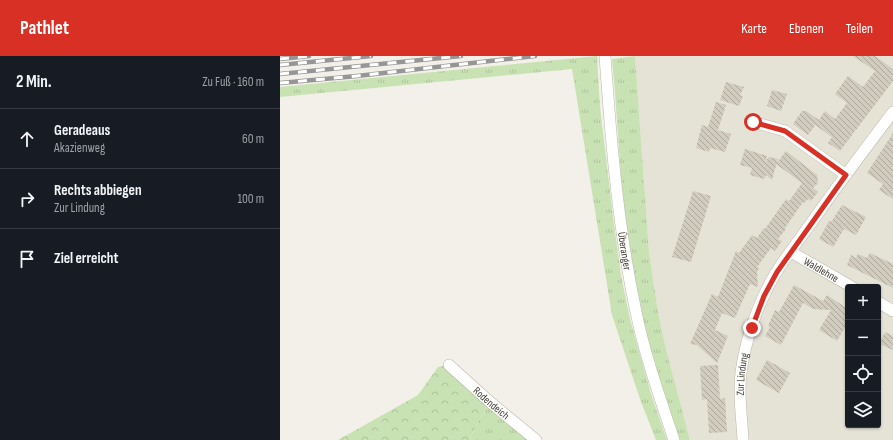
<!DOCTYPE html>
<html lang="de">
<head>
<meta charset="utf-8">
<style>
  :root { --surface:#171b24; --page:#20242c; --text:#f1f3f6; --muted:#9ea1a6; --line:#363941; --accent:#d93025 }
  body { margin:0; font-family:"Sofia Sans Condensed",sans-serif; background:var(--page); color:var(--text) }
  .controls { position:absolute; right:12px; bottom:12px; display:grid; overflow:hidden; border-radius:4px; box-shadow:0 1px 3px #0004 }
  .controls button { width:36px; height:36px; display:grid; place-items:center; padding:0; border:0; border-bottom:1px solid var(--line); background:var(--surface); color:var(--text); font:20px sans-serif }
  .stop { position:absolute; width:12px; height:12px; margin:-9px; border:3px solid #d93025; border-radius:50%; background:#fff }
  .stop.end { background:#d93025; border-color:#fff; box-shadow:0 1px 4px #0008 }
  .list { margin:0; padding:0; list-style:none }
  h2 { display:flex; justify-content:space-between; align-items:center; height:52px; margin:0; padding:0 16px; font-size:17px }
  h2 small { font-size:13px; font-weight:400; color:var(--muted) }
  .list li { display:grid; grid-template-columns:26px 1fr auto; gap:12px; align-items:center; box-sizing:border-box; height:60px; padding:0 16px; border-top:1px solid var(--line) }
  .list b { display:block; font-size:15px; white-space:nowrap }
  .list p { margin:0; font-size:13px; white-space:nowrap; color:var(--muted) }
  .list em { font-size:13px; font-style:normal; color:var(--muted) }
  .icon { flex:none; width:22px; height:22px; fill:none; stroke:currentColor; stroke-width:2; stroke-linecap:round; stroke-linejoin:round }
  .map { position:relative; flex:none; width:613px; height:384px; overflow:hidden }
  header { display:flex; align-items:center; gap:24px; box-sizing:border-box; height:56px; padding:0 20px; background:var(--accent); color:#fff }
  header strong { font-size:19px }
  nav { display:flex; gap:22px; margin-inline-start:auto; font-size:14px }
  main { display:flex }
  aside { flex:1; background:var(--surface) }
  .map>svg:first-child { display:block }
</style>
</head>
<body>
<header>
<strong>Pathlet</strong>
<nav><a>Karte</a><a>Ebenen</a><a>Teilen</a></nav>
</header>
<main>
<aside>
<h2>2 Min.<small>Zu Fuß · 160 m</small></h2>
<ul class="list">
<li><svg class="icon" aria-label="ahead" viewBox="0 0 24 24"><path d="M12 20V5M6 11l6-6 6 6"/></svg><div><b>Geradeaus</b><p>Akazienweg</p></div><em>60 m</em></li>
<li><svg class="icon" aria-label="right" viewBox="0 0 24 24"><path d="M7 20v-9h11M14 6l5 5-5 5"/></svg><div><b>Rechts abbiegen</b><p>Zur Lindung</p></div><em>100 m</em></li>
<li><svg class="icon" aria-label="arrive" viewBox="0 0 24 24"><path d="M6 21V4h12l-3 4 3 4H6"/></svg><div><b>Ziel erreicht</b></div></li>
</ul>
</aside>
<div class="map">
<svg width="613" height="384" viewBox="0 0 613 384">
  <defs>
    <pattern id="grass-tufts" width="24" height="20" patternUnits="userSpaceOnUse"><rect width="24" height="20" fill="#c9e2b4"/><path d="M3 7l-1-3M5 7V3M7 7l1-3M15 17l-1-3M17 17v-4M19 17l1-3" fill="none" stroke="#aec39b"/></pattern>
    <pattern id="forest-crowns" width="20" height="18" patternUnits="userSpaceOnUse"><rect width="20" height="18" fill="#c9e2b4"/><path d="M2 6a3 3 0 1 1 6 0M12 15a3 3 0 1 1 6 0" fill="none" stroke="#aec39b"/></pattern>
    <pattern id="building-back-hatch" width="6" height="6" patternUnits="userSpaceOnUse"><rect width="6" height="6" fill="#d2ccbe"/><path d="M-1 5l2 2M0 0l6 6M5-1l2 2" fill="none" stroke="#aca79b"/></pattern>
  </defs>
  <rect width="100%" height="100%" fill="#f2f0e8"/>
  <!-- residential -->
  <path fill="#e5e2d6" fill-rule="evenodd" d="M 355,0 L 613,0 L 613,384 L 410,384 L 386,293 L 378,256 L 369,196 ZM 568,231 L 598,231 L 598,369 L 568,369 Z"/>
  <!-- grass -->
  <g fill="url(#grass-tufts)">
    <path d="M 317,0 L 320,51 L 333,161 L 341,219 L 350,263 L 371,338 L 387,384 L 376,384 L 361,346 L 332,259 L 292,13 L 0,41 L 0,31 Z"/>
    <path d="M 355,0 L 369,196 L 378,256 L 386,293 L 410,384 L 398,384 C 381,328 361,272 352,215 C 340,145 339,73 332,3 Z"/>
    <path d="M 208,347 L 251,384 L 189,384 Z"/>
  </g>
  <!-- forest -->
  <path fill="url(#forest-crowns)" d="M 166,309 L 208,347 L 189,384 L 58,384 L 138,339 L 158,311 Z"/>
  <!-- building -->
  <g fill="url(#building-back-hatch)">
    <path d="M 573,0 L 595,0 L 613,13 L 613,25 L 560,95 L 548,87 L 552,81 L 535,69 L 545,55 L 555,63 L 567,47 L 555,38 L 568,20 L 583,31 L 595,15 Z"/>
    <path d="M 446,26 L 464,31 L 460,39 L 463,40 L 459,50 L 440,44 Z"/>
    <path d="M 492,34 L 507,38 L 501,55 L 487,50 Z"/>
    <path d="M 436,46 L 446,49 L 438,74 L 451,78 L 445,96 L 430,92 L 429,96 L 416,92 L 422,69 L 428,71 Z"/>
    <path d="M 522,55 L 526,55 L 539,64 L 528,79 L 513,68 Z"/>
    <path d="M 613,77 L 613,143 L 599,134 L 603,128 L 587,117 Z"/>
    <path d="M 465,93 L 487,100 L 485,106 L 489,101 L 498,103 L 492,124 L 486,119 L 484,123 L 470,119 L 472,112 L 460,109 Z"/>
    <path d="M 506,95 L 537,119 L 538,127 L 533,132 L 538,136 L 531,145 L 528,143 L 524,147 L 523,146 L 505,172 L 506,173 L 498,183 L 502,185 L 495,195 L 491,192 L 477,211 L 479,212 L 477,216 L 478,231 L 470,228 L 455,262 L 442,257 L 435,274 L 448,280 L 437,307 L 417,289 L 410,288 L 432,238 L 438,241 L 456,195 L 459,197 L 472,179 L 477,182 L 484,172 L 485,173 L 506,143 L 509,145 L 522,127 L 496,108 Z"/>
    <path d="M 413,135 L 431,140 L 411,206 L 392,201 Z"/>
    <path d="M 562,149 L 586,161 L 576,179 L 564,173 L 553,191 L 539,183 L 549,165 L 551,166 Z"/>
    <path d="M 590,197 L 613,208 L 613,232 L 567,209 L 571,199 L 576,202 L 578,198 L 587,202 Z"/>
    <path d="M 514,229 L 543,245 L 547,239 L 568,253 L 568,266 L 557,285 L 539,274 L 551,254 L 533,253 L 523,247 L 501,289 L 485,280 L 490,271 L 488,270 L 495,254 L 499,256 Z"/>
    <path d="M 605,276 L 613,280 L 613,294 L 599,288 Z"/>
    <path d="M 487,304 L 510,317 L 499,337 L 476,324 Z"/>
    <path d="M 438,309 L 440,343 L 445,342 L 447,376 L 429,377 L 427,343 L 422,344 L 420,310 Z"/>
  </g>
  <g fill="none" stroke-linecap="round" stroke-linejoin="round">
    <defs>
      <g id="minor">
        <path id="s1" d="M 325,0 C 331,85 338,172 356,256 C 365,300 380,342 394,384"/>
        <path d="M 473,66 L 505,75 L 566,119"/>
        <path id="s2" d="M 511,196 L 572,231"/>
        <path d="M 598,246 L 613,255"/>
        <path id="s3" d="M 169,309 L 210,346 L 256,384"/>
        <path id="s4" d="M 463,384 C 462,362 458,339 461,317 C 465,284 479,244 497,215 C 510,195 525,176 539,156 C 563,122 588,89 613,56"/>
      </g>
    </defs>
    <!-- minor casing -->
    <use href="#minor" stroke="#bcb8ab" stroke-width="12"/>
    <!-- minor -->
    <use href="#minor" stroke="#fff" stroke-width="11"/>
    <defs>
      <g id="rail">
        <path d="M 0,3 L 29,0"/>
        <path d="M 0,9 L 91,0"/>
        <path d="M 0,18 L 181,0"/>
        <path d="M 0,27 L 77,20 L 255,0"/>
      </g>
    </defs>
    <!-- rail casing -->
    <use href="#rail" stroke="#969696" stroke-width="4.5"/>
    <!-- rail -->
    <use href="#rail" stroke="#fff" stroke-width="3" stroke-dasharray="9" stroke-linecap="butt"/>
  </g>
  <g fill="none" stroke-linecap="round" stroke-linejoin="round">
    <!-- route -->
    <path stroke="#d93025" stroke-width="5" d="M 472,272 L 484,240 L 497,216 L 566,119 L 505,75 L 473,66"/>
  </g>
  <g text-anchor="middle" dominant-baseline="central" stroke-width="4" stroke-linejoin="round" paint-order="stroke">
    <!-- street labels -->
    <g font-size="11" fill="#444037" stroke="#fff">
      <text stroke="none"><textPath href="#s1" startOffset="196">Überanger</textPath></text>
      <text stroke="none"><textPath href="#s2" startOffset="35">Waldlehne</textPath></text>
      <text stroke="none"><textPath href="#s4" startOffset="66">Zur Lindung</textPath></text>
      <text stroke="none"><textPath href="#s3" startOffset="57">Rodendeich</textPath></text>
    </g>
  </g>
</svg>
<div class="controls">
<button>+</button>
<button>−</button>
<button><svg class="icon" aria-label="locate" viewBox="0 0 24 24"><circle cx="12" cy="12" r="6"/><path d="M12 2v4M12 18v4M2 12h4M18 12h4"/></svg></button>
<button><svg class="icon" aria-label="layers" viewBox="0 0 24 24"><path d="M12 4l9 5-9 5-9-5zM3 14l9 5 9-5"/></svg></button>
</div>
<div class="stop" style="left:473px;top:66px"></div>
<div class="stop end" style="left:472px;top:272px"></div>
</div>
</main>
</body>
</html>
